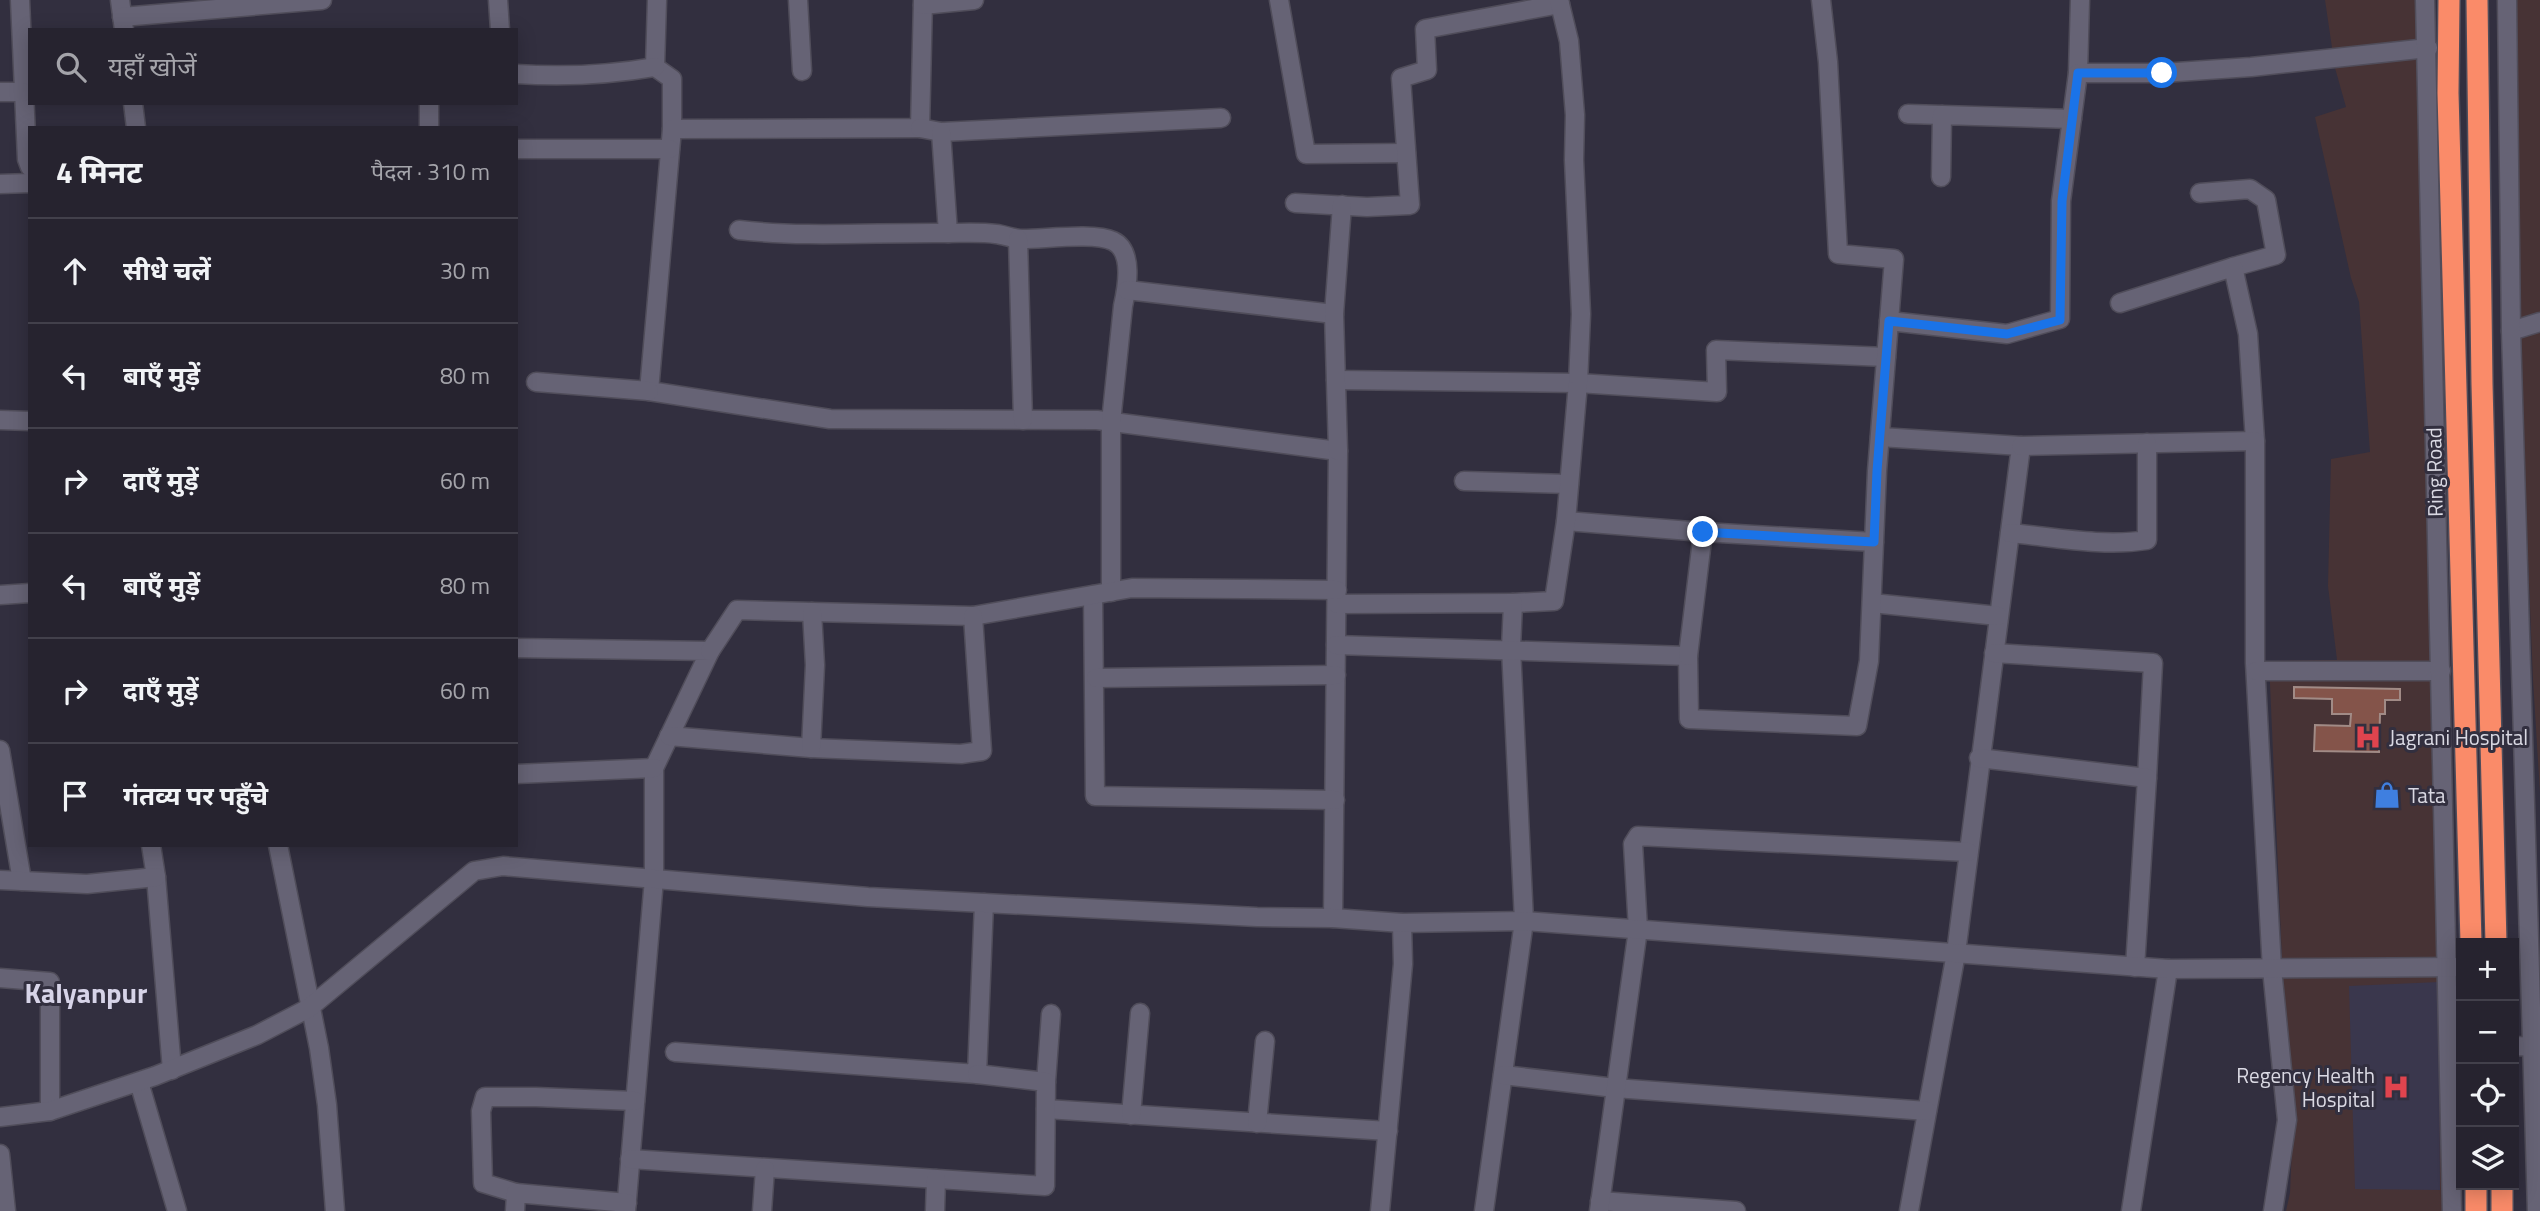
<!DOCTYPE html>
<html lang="hi">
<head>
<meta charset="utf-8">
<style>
  :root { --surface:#26232f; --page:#322f3b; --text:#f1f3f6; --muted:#a4a4aa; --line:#42404b }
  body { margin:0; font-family:"Titillium Web","Noto Sans Devanagari",sans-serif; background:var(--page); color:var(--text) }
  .controls { position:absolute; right:21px; bottom:21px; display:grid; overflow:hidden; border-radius:0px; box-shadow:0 4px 18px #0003 }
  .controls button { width:63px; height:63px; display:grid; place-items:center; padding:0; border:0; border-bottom:2px solid var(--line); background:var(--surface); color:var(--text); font:35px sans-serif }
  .stop { position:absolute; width:21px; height:21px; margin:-16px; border:5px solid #1a73e8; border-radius:50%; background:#fff }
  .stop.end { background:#1a73e8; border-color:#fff; box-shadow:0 2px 7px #0008 }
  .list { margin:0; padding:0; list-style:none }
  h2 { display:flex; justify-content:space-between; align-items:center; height:91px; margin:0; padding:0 28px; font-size:30px }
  h2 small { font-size:23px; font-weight:400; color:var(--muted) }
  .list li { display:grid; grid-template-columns:46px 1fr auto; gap:21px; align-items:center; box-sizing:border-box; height:105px; padding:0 28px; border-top:2px solid var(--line) }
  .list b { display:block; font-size:26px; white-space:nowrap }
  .list em { font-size:23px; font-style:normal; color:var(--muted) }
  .icon { flex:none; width:38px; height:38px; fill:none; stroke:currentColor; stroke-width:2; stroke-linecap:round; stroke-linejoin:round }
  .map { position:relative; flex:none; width:2540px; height:1211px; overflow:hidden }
  .search { position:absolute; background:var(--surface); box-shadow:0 4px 18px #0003; left:28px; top:28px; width:490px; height:77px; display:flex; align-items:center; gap:18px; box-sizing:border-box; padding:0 24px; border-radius:0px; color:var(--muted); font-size:26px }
  .panel { position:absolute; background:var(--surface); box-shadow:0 4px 18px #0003; left:28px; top:126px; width:490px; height:721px; border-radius:0px }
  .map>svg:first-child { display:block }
</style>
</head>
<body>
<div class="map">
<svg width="2540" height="1211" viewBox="0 0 2540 1211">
  <rect width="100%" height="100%" fill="#322f3f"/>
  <!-- commercial -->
  <g fill="#473335">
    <path d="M 2325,0 L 2419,0 L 2448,1211 L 2286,1211 L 2290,1193 L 2293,1121 L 2282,960 L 2269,661 L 2337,660 L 2328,586 L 2331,459 L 2370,452 L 2359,302 L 2351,278 L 2315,117 L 2346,107 L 2335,68 Z"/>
    <path d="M 2515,0 L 2540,0 L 2540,793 L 2533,680 L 2519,339 Z"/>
  </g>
  <!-- built -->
  <path fill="#3a374d" d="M 2439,982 L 2440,1190 L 2355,1189 L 2349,986 Z"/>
  <!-- building -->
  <path fill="#84544a" stroke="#a18b86" stroke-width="2" d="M 2294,687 L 2400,689 L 2400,700 L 2385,700 L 2385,714 L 2380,714 L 2379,752 L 2314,751 L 2315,725 L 2350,726 L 2351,714 L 2332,714 L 2332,699 L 2294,698 Z"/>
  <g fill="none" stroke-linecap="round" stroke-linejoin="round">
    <defs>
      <g id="street">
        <path d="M 20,0 L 27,159 L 30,167"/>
        <path d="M 120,0 L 124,30"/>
        <path d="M 498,0 L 500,30"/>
        <path d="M 657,0 L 655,67 L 672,79 L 672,129"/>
        <path d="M 798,0 L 802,71"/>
        <path d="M 923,0 L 920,128 L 672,129 L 649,391 L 830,419 L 1097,420 L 1338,451 L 1333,918"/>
        <path d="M 1279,0 L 1306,154 L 1406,153"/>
        <path d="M 923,5 L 974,0"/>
        <path d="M 122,17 L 322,0"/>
        <path d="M 2078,73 L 2080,0"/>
        <path d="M 516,74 C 563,77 609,75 655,67"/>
        <path d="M 0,92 L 23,92"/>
        <path d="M 133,103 L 136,128"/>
        <path d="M 429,103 L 429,128"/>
        <path d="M 1908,114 L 1942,115"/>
        <path d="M 920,128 L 941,132 L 1221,118"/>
        <path d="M 941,132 L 948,233"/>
        <path d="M 516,149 L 670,149"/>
        <path d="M 1941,177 L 1942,115 L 2072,119"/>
        <path d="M 0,184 L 30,183"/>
        <path d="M 2200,193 L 2250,189 L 2266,200 L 2276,255 L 2233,267"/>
        <path d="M 1295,203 L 1367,207 L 1410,205 L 1401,78 L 1427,70 L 1425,29 L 1560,4"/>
        <path d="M 739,230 C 808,238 878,232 948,233 C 964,233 981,232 996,234 C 1005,235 1013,239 1023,239 C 1045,239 1095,232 1113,241 C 1134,251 1127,288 1123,306 L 1111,422 L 1111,592"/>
        <path d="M 1018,239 L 1023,420"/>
        <path d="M 1127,290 L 1334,314"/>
        <path d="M 2120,303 L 2233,267 L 2248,334 L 2255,441"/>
        <path d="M 1889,321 L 2007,334 L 2060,319 L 2061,201 L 2078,73 L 2162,73 L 2251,67 L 2428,48"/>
        <path d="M 2511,331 L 2540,322"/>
        <path d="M 1336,380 L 1578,383 L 1717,392 L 1716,350 L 1886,357"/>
        <path d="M 536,382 L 649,391"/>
        <path d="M 0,420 L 30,421"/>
        <path d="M 1880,437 L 2021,446 L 1956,953 L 1909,1211"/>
        <path d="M 2021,446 L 2255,441 L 2255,663 L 2272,969 L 2287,1120 L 2273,1211"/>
        <path d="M 1338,451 L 1334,314 L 1342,205"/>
        <path d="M 1464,481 L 1569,484"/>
        <path d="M 1566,521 L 1703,532 L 1874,542"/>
        <path d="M 2010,533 C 2054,537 2103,547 2147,540 L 2147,443"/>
        <path d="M 0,595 L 30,593"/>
        <path d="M 1093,595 L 1095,796 L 1335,800"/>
        <path d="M 1513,603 L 1554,601 L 1566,521 L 1578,383 L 1581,314 L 1574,160 L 1575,115 L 1569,41 L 1559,0"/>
        <path d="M 1872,603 L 1998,616"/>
        <path d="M 1337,604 L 1513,603 L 1511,648 L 1524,921 L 1484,1211"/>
        <path d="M 1336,645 L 1688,656 L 1689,719 L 1857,726 L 1869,661 L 1877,471 L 1894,259 L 1838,254 L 1828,62 L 1821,0"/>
        <path d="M 516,648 L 710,651 L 654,768 L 654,879 L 626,1211"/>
        <path d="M 710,651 L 737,610 L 973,616 L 1132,588 L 1337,590"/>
        <path d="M 1994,653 L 2153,663 L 2147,778"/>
        <path d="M 1688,656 L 1703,532"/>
        <path d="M 2256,671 L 2441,671"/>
        <path d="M 1096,678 L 1336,675"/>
        <path d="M 669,736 L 811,748 L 961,754 L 982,751 L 973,616"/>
        <path d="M 811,748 L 815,665 L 812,612"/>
        <path d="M 0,750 L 22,881"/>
        <path d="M 1979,758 L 2147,778 L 2135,967"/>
        <path d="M 516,774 L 654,768"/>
        <path d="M 151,845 L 156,877 L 172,1070"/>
        <path d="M 278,845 L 319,1048 L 327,1105 L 335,1211"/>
        <path d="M 0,880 L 87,884 L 156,877"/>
        <path d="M 0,978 L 50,982 L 50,1111"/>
        <path d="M 2514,1046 L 2540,1047"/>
        <path d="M 675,1052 L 977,1074 L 984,903"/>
        <path d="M 1503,1075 L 1615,1088 L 1927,1111"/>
        <path d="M 139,1082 L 177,1211"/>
        <path d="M 1046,1082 L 1051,1014"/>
        <path d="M 1046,1109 L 1388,1131"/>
        <path d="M 1131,1115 L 1140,1013"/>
        <path d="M 1257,1123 L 1265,1041"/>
        <path d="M 0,1154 L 6,1211"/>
        <path d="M 630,1159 L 1045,1186 L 1046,1082 L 977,1074"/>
        <path d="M 516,1193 L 483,1183 L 481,1111 L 485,1097 L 536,1097 L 635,1101"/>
        <path d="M 1600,1201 L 1736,1211"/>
        <path d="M 515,1211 L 516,1193 L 627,1203"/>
        <path d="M 762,1211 L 765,1169"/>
        <path d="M 935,1211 L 936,1179"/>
        <path d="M 1380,1211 L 1403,964 L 1402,923"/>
        <path d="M 1599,1211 L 1638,929 L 1633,844 L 1638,836 L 1968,852"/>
        <path d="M 2131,1211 L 2168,969"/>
      </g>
      <g id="secondary">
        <path d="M 2425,0 L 2452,1211"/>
        <path d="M 2507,0 L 2511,331 L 2537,1211"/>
        <path d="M 0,1117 L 50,1111 L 155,1076 L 257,1035 L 309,1008 L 474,871 L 503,866 L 868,897 L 1257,917 L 1333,918 L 1402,923 L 1524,921 L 2168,969 L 2461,967"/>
      </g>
      <g id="highway">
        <path d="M 2449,0 L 2448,93 L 2471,943"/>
        <path d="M 2477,0 L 2482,384 L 2496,943"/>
        <path d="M 2476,1185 L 2476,1211"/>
        <path d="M 2502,1185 L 2502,1211"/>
      </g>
    </defs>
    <!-- street casing -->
    <use href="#street" stroke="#504d5a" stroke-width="21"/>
    <!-- secondary casing -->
    <use href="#secondary" stroke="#504d5a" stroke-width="21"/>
    <!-- highway casing -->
    <use href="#highway" stroke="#504d5a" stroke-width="24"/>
    <!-- street -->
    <use href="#street" stroke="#666375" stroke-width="18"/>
    <!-- secondary -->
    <use href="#secondary" stroke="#666375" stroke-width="18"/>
    <!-- highway -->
    <use href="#highway" stroke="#fa8b69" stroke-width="21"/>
  </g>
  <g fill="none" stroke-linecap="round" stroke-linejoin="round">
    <!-- route -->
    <path stroke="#1a73e8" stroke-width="9" d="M 1703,532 L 1874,542 L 1877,471 L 1889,321 L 2007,334 L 2060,320 L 2062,201 L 2078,73 L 2162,73"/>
  </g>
  <!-- icons -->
  <defs>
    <symbol id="hospital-bare" viewBox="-9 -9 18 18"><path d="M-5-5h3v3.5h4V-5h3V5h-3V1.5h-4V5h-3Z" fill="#e0444e" stroke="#322f3f" stroke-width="2.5" paint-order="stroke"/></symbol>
    <symbol id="shop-bare" viewBox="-9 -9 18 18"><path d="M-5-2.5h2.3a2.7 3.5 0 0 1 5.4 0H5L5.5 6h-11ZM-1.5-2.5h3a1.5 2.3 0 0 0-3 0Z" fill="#3f7fe0" stroke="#322f3f" stroke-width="2.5" paint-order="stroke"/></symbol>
  </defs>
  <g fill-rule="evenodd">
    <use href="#hospital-bare" x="2349" y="718" width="38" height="38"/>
    <use href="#shop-bare" x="2368" y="776" width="38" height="38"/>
    <use href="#hospital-bare" x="2377" y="1068" width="38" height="38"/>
  </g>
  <g text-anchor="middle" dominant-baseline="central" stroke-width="6" stroke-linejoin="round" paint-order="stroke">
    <!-- street labels -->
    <g font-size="21" fill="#dad9e3" stroke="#322f3f">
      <text transform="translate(2434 472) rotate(-91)">Ring Road</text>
    </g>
    <!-- poi labels -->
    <g font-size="21" fill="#dad9e3" stroke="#322f3f" text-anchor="start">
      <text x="2389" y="737">Jagrani Hospital</text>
      <text x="2408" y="795">Tata</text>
      <text x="2375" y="1075" text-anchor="end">Regency Health<tspan x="2375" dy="24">Hospital</tspan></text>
    </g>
    <!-- district labels -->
    <g font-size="28" font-weight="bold" fill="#d7d4e8" stroke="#322f3f">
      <text x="86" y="992">Kalyanpur</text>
    </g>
  </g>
</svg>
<div class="controls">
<button>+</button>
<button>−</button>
<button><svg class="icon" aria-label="locate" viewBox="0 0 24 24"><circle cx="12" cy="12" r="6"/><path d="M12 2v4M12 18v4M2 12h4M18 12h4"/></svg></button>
<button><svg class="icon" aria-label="layers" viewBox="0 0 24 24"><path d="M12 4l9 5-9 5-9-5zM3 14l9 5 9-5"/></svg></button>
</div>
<div class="stop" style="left:2162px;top:73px"></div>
<div class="stop end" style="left:1703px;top:532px"></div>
<div class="search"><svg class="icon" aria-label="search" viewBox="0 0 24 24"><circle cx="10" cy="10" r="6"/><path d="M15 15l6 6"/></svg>यहाँ खोजें</div>
<section class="panel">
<h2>4 मिनट<small>पैदल · 310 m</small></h2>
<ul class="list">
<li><svg class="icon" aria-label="ahead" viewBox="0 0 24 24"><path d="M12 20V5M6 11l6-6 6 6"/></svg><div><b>सीधे चलें</b></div><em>30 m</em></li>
<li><svg class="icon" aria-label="left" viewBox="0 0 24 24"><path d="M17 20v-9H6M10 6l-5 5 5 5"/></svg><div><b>बाएँ मुड़ें</b></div><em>80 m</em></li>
<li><svg class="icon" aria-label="right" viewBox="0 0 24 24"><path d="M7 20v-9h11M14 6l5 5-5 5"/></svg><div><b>दाएँ मुड़ें</b></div><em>60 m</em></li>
<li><svg class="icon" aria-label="left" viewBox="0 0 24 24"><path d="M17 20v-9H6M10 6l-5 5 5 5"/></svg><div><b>बाएँ मुड़ें</b></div><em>80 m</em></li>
<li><svg class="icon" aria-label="right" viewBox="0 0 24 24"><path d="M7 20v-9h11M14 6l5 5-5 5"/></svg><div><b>दाएँ मुड़ें</b></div><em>60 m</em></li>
<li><svg class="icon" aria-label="arrive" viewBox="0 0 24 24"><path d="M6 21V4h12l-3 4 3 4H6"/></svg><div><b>गंतव्य पर पहुँचे</b></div></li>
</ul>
</section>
</div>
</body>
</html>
